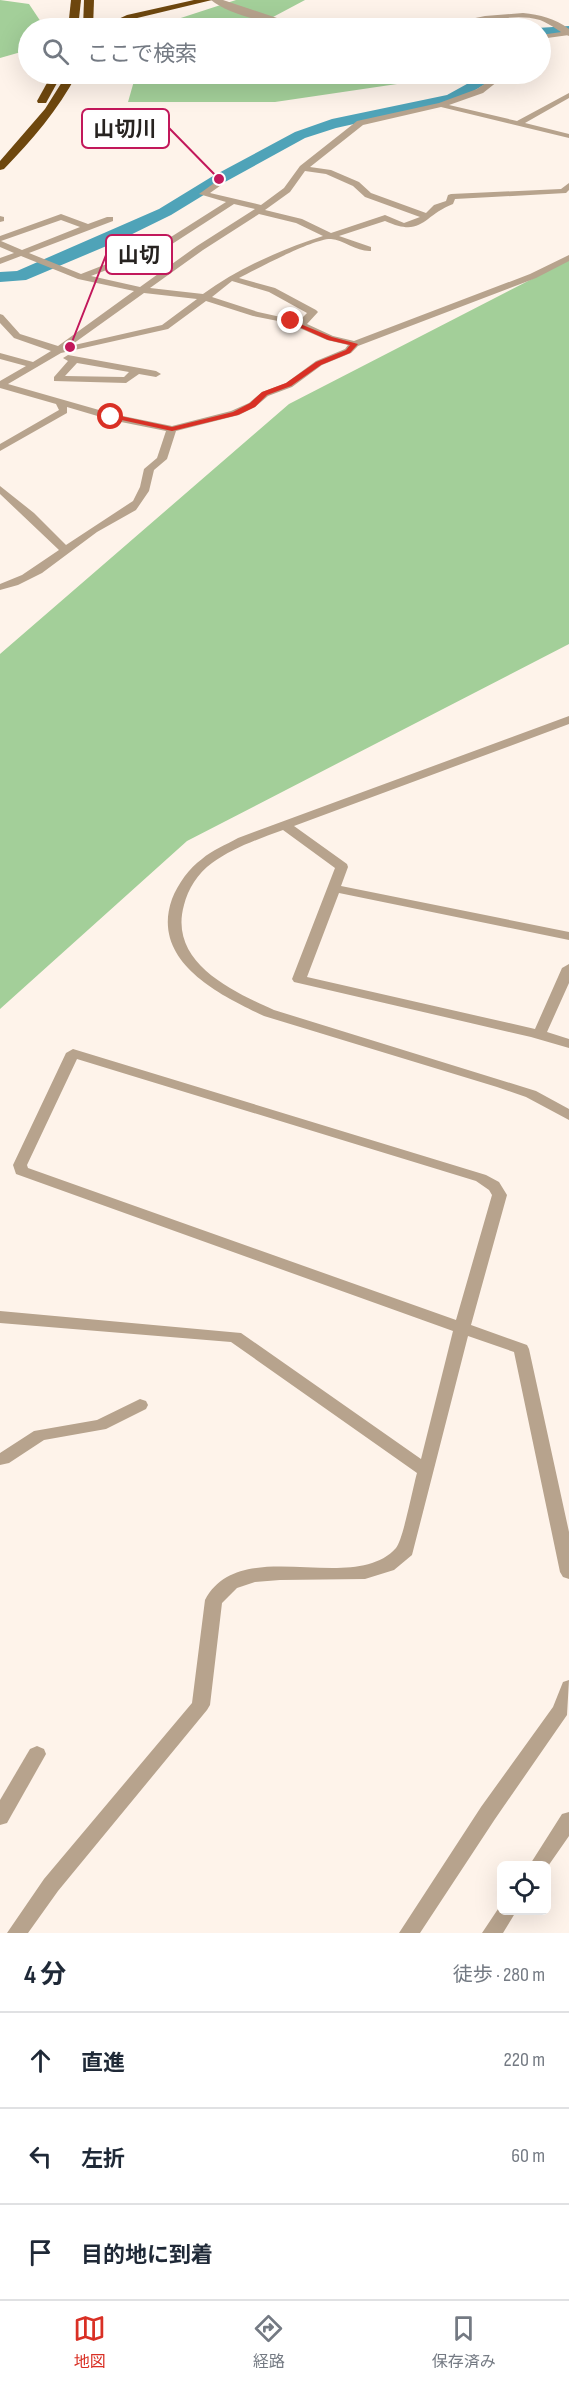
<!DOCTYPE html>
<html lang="ja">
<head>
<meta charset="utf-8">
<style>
  :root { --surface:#fff; --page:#f2f2f3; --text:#1f2937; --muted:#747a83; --line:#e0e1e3; --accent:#d93025 }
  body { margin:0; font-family:"Sofia Sans Condensed","Noto Sans JP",sans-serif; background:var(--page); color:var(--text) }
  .controls { position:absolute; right:18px; bottom:18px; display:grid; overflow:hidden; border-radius:9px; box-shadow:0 6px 24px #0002 }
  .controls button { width:54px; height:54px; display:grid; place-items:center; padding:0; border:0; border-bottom:2px solid var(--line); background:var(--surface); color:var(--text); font:30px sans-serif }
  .stop { position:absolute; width:18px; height:18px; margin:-14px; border:4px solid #d93025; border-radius:50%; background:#fff }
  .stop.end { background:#d93025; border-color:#fff; box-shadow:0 2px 6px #0008 }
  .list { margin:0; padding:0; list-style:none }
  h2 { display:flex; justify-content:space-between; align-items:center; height:78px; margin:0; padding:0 24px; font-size:26px }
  h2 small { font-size:20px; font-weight:400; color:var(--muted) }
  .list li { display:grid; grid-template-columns:39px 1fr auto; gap:18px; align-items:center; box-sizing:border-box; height:96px; padding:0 24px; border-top:2px solid var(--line) }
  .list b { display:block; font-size:22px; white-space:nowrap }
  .list em { font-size:20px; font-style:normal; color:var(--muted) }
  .icon { flex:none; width:33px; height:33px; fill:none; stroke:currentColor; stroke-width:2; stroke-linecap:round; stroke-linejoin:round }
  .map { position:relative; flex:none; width:569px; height:1933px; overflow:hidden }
  .search { position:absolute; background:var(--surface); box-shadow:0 6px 24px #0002; left:18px; right:18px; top:18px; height:66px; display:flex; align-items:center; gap:15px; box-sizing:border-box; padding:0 21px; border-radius:33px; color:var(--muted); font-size:22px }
  .sheet { height:366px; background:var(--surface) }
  nav { display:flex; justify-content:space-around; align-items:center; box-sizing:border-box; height:84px; border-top:2px solid var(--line); background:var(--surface); font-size:16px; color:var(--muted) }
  nav a { display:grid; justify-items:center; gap:3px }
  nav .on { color:var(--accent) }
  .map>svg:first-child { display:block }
</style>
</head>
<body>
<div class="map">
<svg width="569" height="1933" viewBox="0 0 569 1933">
  <rect width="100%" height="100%" fill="#fef3ea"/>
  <!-- forest -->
  <g fill="#a3cf99">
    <path d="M 0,0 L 29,4 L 45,28 L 28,28 L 28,50 L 0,58 Z"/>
    <path d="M 236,0 L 305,0 L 258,25 L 337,28 L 150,28 Z"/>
    <path d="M 136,74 L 440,74 L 431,79 L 275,102 L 128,102 Z"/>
    <path d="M 569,260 L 569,644 L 187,841 L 0,1009 L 0,654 L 289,404 Z"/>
  </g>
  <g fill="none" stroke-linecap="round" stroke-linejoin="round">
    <!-- river -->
    <g fill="#4fa3b8" fill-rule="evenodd">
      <path d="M 569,26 L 569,34 L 540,36 L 540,28 L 537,28 Z"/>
      <path d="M 485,74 L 502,74 L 457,101 L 336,128 L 305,138 L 225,182 L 171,215 L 116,242 L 26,280 L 0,282 L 0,272 L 17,271 L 159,209 L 213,176 L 295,132 L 332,119 L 447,95 Z"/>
    </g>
    <!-- minor -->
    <g fill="#b7a38d" fill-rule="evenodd">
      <path d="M 569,31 L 569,35 L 540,39 L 540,35 Z"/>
      <path d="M 499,74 L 507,74 L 483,93 L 449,105 L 517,121 L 569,93 L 569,98 L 525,123 L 569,134 L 569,138 L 441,107 L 363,125 L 310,167 L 331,170 L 359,182 L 371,193 L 426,213 L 434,205 L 446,201 L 448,195 L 451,194 L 561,189 L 569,183 L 569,190 L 566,193 L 455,199 L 453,204 C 422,216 423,238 385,221 L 339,236 L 371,247 L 371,251 C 357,252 344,240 331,239 C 314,238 257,269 239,278 L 275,288 L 316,310 L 318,312 L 307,324 L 333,336 L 354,341 L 530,274 L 569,255 L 569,261 L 536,278 L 358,346 L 351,353 L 322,365 L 292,387 L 268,396 L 255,407 L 239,415 L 176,431 L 167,459 L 154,470 L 149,491 L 136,510 L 97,532 L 42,573 L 18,585 L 0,590 L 0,584 L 22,575 L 59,550 L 0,494 L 0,486 L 34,513 L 66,545 L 133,501 L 140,487 L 144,469 L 157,458 L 166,431 L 111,420 L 67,407 L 67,413 L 0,451 L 0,444 L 59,410 L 56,404 L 0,388 L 0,381 L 26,366 L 0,359 L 0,353 L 33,362 L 51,351 L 14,338 L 0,323 L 0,314 L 3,315 L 20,334 L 58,346 L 134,291 L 78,279 L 21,256 L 0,264 L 0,258 L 14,253 L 0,247 L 0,236 L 61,214 L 88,224 L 107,217 L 113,217 L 113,221 L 29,253 L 81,274 L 163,242 L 226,202 L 199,194 L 217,181 L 224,183 L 210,193 L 261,205 L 284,188 L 300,166 L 357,121 L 439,103 L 477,89 ZM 305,171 L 326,174 L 353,186 L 365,197 L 420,217 L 404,223 L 385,215 L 331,233 L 302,219 L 265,210 L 290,192 ZM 234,204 L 255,209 L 197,246 L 140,287 L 91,276 L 169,246 ZM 259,214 L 296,223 L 323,236 C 280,250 239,268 203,294 L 150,288 L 203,250 ZM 61,220 L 80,227 L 22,250 L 1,241 ZM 232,281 L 269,292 L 307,313 L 299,321 L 258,312 L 212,297 ZM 144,293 L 197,299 L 162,325 L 70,346 ZM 206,301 L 253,316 L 288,323 L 327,340 L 348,345 L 345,349 L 316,361 L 286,383 L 262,392 L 249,403 L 231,411 L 172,426 L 113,414 L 8,384 L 61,353 L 168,329 Z"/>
      <path d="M 0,216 L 4,217 L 4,221 L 0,222 Z"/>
      <path d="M 68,355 L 156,371 L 161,374 L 156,377 L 139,374 L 126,383 L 54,381 L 54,377 L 68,361 L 63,358 ZM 77,363 L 129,372 L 124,377 L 65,376 Z"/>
      <path d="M 569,716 L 569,724 L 294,826 L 347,864 L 348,867 L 341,886 L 569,932 L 569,940 L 339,893 L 307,977 L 535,1029 L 562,968 L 569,964 L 569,983 L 547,1032 L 569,1039 L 569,1048 L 531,1037 L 294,982 L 292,979 L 335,868 L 283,830 C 258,839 233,848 212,863 C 198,873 188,889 184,905 C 168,962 232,991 274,1010 L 536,1091 L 569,1109 L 569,1120 L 526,1097 L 497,1087 L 264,1016 C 219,995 150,961 172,899 C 178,884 189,868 202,859 C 212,850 226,845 238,838 Z"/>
      <path d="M 73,1049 L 486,1175 L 499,1182 L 507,1195 L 471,1325 L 527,1345 L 529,1349 L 569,1532 L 569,1579 L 563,1577 L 560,1572 L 514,1352 L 468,1336 L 412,1555 L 394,1570 L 365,1579 L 280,1580 L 255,1582 L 237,1588 L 222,1603 L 210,1705 L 207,1710 L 58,1891 L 28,1933 L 7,1933 L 44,1879 L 192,1703 L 205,1600 C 240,1533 353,1596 396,1548 C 403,1540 413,1487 417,1473 L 231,1342 L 0,1323 L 0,1311 L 241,1333 L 421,1459 L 453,1331 L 16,1174 L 13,1165 L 66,1053 ZM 77,1059 L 476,1181 L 489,1190 L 492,1195 L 456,1320 L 28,1168 L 27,1165 Z"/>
      <path d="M 140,1399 L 146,1401 L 148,1405 L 146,1409 L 106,1429 L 44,1440 L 9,1463 L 0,1465 L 0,1453 L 34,1431 L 97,1420 Z"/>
      <path d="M 569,1680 L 567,1715 L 495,1819 L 420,1933 L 399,1933 L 481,1807 L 553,1707 L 563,1682 Z"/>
      <path d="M 37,1746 L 44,1749 L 46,1754 L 7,1823 L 0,1825 L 0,1800 L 30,1749 Z"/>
      <path d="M 569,1812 L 569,1836 L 546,1869 L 546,1866 L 529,1866 L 562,1814 Z"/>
      <path d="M 502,1903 L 502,1910 L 517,1910 L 503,1933 L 482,1933 Z"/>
    </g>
    <!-- tertiary -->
    <g fill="#b7a38d" fill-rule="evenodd">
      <path d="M 211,0 L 223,0 L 277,18 L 343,25 L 348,28 C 313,32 238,22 211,0 Z"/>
      <path d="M 523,13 C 540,15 555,18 569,29 L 569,36 C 559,32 551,24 540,20 C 502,10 464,32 427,28 L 485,16 Z"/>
    </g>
    <!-- motorway -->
    <g fill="#6e470e" fill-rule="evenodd">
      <path d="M 71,0 L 81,0 L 78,28 L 68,28 Z"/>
      <path d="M 84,0 L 94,0 L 93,28 L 83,28 Z"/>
      <path d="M 194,0 L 212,0 L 133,19 L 111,28 L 99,28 L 127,15 Z"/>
      <path d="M 52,74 L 62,74 L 46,103 L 38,103 L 37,101 Z"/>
      <path d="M 67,74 L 77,74 C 58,110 32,140 4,169 L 0,170 L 0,161 L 45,109 Z"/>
    </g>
  </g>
  <!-- route -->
  <path fill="#d93025" d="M 288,319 L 332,337 L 358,344 L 350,353 L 321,365 L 291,386 L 267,395 L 255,407 L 238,415 L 172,431 L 108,417 L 111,414 L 172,427 L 233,412 L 250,403 L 262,392 L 286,383 L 316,362 L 346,350 L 350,345 L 328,340 L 288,322 Z"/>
  <!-- callouts -->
  <path fill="none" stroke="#c2185b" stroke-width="2" d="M219 179L169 128M70 347L106 255"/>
  <g fill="#c2185b" stroke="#fff" stroke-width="2">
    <circle cx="219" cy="179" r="6"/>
    <circle cx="70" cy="347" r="6"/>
  </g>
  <g fill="#fff" stroke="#c2185b" stroke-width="2">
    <rect x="82" y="109" width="87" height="39" rx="6"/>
    <rect x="106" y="235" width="66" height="39" rx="6"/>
  </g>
  <g font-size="21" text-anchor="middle" font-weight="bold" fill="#272320">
    <text x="125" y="136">山切川</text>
    <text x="139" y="262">山切</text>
  </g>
</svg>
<div class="controls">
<button><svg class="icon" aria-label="locate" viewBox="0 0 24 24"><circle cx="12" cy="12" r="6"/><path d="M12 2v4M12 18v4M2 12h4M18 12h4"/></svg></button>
</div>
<div class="stop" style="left:111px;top:417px"></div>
<div class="stop end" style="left:291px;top:321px"></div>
<div class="search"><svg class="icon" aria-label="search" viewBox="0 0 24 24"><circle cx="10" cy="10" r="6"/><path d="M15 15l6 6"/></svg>ここで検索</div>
</div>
<section class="sheet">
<h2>4 分<small>徒歩 · 280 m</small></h2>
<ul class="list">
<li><svg class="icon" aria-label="ahead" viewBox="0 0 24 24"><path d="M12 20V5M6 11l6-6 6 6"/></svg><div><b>直進</b></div><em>220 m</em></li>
<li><svg class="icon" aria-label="left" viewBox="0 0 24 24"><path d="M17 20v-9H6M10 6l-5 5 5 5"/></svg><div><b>左折</b></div><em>60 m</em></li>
<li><svg class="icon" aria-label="arrive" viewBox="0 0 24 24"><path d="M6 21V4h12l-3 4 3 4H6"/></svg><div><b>目的地に到着</b></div></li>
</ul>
</section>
<nav>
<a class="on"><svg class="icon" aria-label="map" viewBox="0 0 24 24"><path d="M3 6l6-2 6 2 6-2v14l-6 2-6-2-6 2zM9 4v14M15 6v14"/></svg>地図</a>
<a><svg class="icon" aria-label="directions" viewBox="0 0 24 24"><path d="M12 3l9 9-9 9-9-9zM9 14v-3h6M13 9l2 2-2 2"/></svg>経路</a>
<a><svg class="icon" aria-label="saved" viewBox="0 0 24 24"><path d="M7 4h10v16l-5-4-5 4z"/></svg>保存済み</a>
</nav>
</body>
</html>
